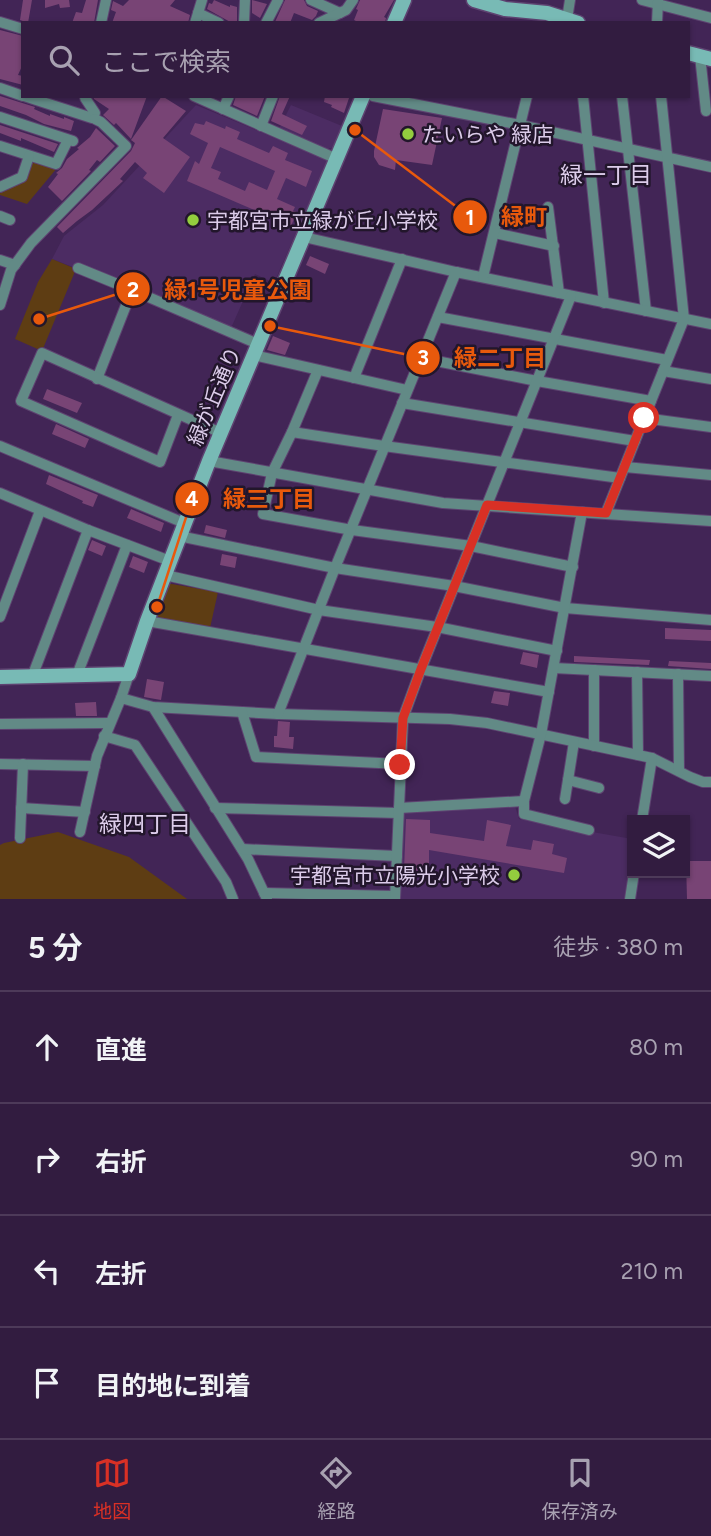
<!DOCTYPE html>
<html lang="ja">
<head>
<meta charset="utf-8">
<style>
  :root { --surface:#321c40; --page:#3a2547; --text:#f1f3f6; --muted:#a8a1b1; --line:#4d3a59; --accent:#d93025 }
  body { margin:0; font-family:Figtree,"Noto Sans JP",sans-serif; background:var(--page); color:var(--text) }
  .controls { position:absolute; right:21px; bottom:21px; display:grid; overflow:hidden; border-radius:0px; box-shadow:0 2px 5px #0004 }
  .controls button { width:63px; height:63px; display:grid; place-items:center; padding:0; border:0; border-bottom:2px solid var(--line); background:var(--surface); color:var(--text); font:35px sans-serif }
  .stop { position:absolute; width:21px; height:21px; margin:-16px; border:5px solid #d93025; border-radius:50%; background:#fff }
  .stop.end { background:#d93025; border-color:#fff; box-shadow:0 2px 7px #0008 }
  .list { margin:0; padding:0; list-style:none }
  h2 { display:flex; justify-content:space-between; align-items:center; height:91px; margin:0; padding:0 28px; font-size:30px }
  h2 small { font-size:23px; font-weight:400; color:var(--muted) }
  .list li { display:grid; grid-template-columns:46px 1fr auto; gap:21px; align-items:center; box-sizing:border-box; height:112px; padding:0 28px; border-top:2px solid var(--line) }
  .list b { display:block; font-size:26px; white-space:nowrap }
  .list em { font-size:23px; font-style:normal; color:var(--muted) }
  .icon { flex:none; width:38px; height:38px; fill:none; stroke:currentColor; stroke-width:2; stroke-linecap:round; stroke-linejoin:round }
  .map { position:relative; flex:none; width:711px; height:899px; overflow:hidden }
  .search { position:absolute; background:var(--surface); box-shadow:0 2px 5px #0004; left:21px; right:21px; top:21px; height:77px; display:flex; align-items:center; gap:18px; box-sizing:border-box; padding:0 24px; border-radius:0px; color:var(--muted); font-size:26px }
  .sheet { height:539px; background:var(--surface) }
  nav { display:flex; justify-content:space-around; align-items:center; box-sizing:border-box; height:98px; border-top:2px solid var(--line); background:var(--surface); font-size:19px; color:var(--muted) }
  nav a { display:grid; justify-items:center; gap:4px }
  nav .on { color:var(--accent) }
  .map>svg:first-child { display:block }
</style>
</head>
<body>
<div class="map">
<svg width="711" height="899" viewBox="0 0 711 899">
  <rect width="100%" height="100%" fill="#422556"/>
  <!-- built -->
  <g fill="#4c2c63">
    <path d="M 196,105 L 328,160 L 274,283 L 255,274 L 231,328 L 52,259 L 64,236 L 103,205 Z"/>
    <path d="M 291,105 L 342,126 L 335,147 L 324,150 L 278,131 Z"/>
    <path d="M 515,806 L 519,819 L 632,839 L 632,852 L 624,899 L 399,899 L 401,812 Z"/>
  </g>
  <!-- green -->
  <g fill="#5e3d13">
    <path d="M 35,161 L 57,168 L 27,204 L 0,195 L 0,190 Z"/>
    <path d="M 52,259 L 76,269 L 42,351 L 15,339 L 38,282 Z"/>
    <path d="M 166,583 L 218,592 L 210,628 L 153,619 Z"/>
    <path d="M 58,832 L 129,857 L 187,899 L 0,899 L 0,845 L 4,843 Z"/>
  </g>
  <!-- building -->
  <g fill="#784475" fill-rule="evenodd">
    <path d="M 23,0 L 32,0 L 28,23 L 20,20 Z"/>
    <path d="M 45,0 L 69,0 L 70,7 L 60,8 L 59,4 L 45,8 Z"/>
    <path d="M 86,0 L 98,0 L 94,23 L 72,23 L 76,12 L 82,13 Z"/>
    <path d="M 129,0 L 175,0 L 170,6 L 190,15 L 188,23 L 112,23 L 116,12 L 111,10 L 113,1 L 123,6 Z"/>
    <path d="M 214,0 L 230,7 L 230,5 L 237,7 L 237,23 L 232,23 L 207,9 L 209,3 L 212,4 Z"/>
    <path d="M 252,0 L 267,4 L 260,18 L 252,13 Z"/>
    <path d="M 285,0 L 304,0 L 307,6 L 318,11 L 316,16 L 312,20 L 294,13 L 290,23 L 275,22 Z"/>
    <path d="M 360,0 L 394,0 L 384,17 L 386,18 L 385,23 L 360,23 L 354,20 L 358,10 L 356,9 Z"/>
    <path d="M 0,30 L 23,36 L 23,64 L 18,75 L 23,76 L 23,85 L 0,79 Z"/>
    <path d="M 0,96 L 35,107 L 34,109 L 50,116 L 50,114 L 64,119 L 64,117 L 74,121 L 71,131 L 44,124 L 26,115 L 0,106 Z"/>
    <path d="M 93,96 L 147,96 L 131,139 L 116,123 L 114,125 L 103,115 L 109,109 L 94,99 Z"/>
    <path d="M 162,96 L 186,111 L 163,138 L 190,157 L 164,193 L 143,178 L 147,173 L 135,162 L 120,179 L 123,181 L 92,210 L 77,221 L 63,233 L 57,227 L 131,151 L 135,143 L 131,140 Z"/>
    <path d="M 236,96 L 265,96 L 257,116 L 233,105 Z"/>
    <path d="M 280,96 L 290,96 L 282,114 L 307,126 L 302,135 L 271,121 Z"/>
    <path d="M 325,96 L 345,96 L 349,98 L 344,113 L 331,107 L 332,105 L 324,102 Z"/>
    <path d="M 383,109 L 442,118 L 432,165 L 396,160 L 395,170 L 379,165 L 374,157 L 374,151 Z"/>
    <path d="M 206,121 L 225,129 L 226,126 L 240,132 L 237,139 L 269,153 L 273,146 L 288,153 L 285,160 L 312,171 L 306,187 L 286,178 L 277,199 L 295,207 L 293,211 L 297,212 L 291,226 L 187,181 L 195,161 L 199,164 L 208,143 L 190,134 L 195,123 L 204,125 ZM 220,147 L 275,171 L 267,190 L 249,182 L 245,191 L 218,179 L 221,172 L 211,168 Z"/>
    <path d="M 0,125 L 58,144 L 54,152 L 21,138 L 21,141 L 0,133 Z"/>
    <path d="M 96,128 L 115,146 L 100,162 L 97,160 L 89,170 L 91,171 L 62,201 L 48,187 L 58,174 L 56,173 L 62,168 L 67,159 L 79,149 L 77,148 L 90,137 Z"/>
    <path d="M 310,256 L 329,264 L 325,274 L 306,265 Z"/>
    <path d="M 273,336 L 290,343 L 285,355 L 267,350 Z"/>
    <path d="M 47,389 L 82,403 L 77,413 L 43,399 Z"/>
    <path d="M 56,424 L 89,439 L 85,448 L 52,434 Z"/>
    <path d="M 49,475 L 98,495 L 93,507 L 82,503 L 83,501 L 46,484 Z"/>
    <path d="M 131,509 L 164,523 L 161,532 L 127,518 Z"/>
    <path d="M 206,525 L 227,530 L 225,538 L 204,533 Z"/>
    <path d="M 92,540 L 106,546 L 102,556 L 88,550 Z"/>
    <path d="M 222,554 L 237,557 L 235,568 L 220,565 Z"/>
    <path d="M 133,556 L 148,562 L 144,573 L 129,567 Z"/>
    <path d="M 665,628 L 711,630 L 711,641 L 665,639 Z"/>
    <path d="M 523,652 L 539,655 L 537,668 L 520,664 Z"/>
    <path d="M 574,656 L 650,660 L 649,665 L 574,662 Z"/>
    <path d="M 669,661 L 711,663 L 711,669 L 668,666 Z"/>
    <path d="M 147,679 L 164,682 L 161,700 L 144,697 Z"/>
    <path d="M 494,691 L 510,693 L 508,706 L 491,703 Z"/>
    <path d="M 96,702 L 97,716 L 76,716 L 75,703 Z"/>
    <path d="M 278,721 L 290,722 L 289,737 L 294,737 L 293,749 L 274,747 L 274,736 L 277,736 Z"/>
    <path d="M 406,819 L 430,820 L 430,833 L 484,841 L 487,820 L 511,825 L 506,846 L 531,850 L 533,840 L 554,844 L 552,854 L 567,858 L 564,873 L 429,850 L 429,871 L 404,870 Z"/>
    <path d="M 686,861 L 711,861 L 711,899 L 687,899 Z"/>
  </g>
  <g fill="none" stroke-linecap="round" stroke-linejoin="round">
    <defs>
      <g id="street">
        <path d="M 311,0 L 340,13"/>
        <path d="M 642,0 L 711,18"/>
        <path d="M 198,13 L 219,23"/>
        <path d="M 567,19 L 570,0"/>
        <path d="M 0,22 L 23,29"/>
        <path d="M 101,23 L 106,0"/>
        <path d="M 195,23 L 202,0"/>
        <path d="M 244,23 L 245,0"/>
        <path d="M 266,23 L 278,0"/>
        <path d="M 319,23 L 346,10 L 353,0"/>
        <path d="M 657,23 L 658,1"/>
        <path d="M 700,56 L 706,111"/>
        <path d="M 0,88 L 23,96"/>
        <path d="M 24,96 L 92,118"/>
        <path d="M 86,96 L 85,98 L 95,113"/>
        <path d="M 194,96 L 337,159"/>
        <path d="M 373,96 L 520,125 L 711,167"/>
        <path d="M 583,96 L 604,303"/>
        <path d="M 622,96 L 646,311"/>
        <path d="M 223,109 L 229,96"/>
        <path d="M 0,117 L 73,141"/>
        <path d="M 261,126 L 273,96"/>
        <path d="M 0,146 L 56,164 L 68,140"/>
        <path d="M 0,187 L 22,177 L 29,156"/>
        <path d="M 548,207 L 559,293"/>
        <path d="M 0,216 L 10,220"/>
        <path d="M 495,233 L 554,246"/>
        <path d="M 304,237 L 456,272 L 711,324"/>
        <path d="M 0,260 L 15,265"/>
        <path d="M 78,268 L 132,290"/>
        <path d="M 483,277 L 527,96"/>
        <path d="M 0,305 L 11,270 L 31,243 L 126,146 L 101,122 L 95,119"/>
        <path d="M 438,317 L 667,360"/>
        <path d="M 254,355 L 407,390"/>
        <path d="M 421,358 L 537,381 L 651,401"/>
        <path d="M 318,370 L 292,432 L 272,473 L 263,514 L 352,530 L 471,546 L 573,567"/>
        <path d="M 663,371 L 711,379"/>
        <path d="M 354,378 L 402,259"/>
        <path d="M 97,379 L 132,290 L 258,344"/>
        <path d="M 402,403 L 635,441"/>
        <path d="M 178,415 L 160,462 L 21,401 L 42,353 L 221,433"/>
        <path d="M 644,418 L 711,427"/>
        <path d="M 292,432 L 384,446 L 620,478"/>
        <path d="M 0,446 L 184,523"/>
        <path d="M 209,461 L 443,503 L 711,521"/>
        <path d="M 625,467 L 711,475"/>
        <path d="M 0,493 L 88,530 L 170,561"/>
        <path d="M 606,513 L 684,319 L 661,96"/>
        <path d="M 179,536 L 335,568 L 454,586 L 565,608 L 711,620"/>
        <path d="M 165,575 L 319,610 L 437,627 L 557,651"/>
        <path d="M 0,617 L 40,511"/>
        <path d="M 147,621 L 549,692"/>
        <path d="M 554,668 L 711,676"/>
        <path d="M 594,670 L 594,746"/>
        <path d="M 637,672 L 638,755"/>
        <path d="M 129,674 L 121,698 L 153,707 L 278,714 L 450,719 L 487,723 L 652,758 L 690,777 L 703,782 L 711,782"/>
        <path d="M 678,674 L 679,771"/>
        <path d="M 77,675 L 127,545"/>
        <path d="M 32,677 L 88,530"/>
        <path d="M 153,707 L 248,859 L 267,899"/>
        <path d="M 242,712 L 256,757 L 400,764"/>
        <path d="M 278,714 L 335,568 L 456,272"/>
        <path d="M 0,724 L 110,723"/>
        <path d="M 104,736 L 135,745 L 226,882 L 233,899"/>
        <path d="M 0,764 L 95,766"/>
        <path d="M 568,780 L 599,788"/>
        <path d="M 565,799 L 574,742"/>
        <path d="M 524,801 L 524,814 L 589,830"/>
        <path d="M 21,808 L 85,812"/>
        <path d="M 215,808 L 398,813"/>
        <path d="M 399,808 L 524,801 L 541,734 L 582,512"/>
        <path d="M 642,820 L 652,758"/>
        <path d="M 80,832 L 97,756 L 121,698"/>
        <path d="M 20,838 L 23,764"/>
        <path d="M 242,849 L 397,856"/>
        <path d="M 264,893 L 395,896"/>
        <path d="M 395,899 L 403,718 L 421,669 L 571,296"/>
        <path d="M 630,899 L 634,873"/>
      </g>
      <g id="secondary">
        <path d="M 474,0 L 505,9 L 547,13 L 578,23"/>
        <path d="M 394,23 L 404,0"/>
        <path d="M 688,53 L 711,59"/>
        <path d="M 0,677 L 129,674 L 147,621 L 209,461 L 363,96"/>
      </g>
    </defs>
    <!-- street casing -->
    <use href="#street" stroke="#5e4371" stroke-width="12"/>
    <!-- secondary casing -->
    <use href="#secondary" stroke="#5e4371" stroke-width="17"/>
    <!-- street -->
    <use href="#street" stroke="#628a86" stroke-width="10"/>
    <!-- secondary -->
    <use href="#secondary" stroke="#78bab5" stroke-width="14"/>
  </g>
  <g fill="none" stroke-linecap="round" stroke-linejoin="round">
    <!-- route -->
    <path stroke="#d93025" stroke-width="9" d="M 400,765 L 403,718 L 421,669 L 487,505 L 606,513 L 644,418"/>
  </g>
  <!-- markers -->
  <g fill="#93cd3e" stroke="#22162b" stroke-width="2.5">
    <circle cx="408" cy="134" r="7"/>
    <circle cx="193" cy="220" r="7"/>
    <circle cx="514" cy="875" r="7"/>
  </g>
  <g text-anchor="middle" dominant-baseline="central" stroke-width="5" stroke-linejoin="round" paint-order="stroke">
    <!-- poi labels -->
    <g font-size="21" fill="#dcccea" stroke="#22162b" text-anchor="start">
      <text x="422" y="134">たいらや 緑店</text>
      <text x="207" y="220">宇都宮市立緑が丘小学校</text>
      <text x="500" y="875" text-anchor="end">宇都宮市立陽光小学校</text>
    </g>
    <!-- street labels -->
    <g font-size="21" fill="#dcccea" stroke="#22162b">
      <text transform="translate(214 396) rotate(-67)">緑が丘通り</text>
    </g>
    <!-- neighbourhood labels -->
    <g font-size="23" fill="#dcccea" stroke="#22162b">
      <text x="606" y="175">緑一丁目</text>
      <text x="145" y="824">緑四丁目</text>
    </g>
  </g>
  <!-- callouts -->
  <path fill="none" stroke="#e8590c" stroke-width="2.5" d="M355 130L470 217M39 319L133 289M270 326L423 358M157 607L192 499"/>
  <g fill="#e8590c" stroke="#22162b" stroke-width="2.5">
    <circle cx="355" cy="130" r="7"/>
    <circle cx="39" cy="319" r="7"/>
    <circle cx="270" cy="326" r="7"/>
    <circle cx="157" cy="607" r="7"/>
    <circle cx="470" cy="217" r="18"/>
    <circle cx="133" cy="289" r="18"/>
    <circle cx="423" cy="358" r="18"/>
    <circle cx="192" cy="499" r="18"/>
  </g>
  <g font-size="21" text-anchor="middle" font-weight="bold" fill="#fff">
    <text x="470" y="225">1</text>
    <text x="133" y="297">2</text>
    <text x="423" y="365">3</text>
    <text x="192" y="506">4</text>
  </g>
  <g font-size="23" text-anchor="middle" font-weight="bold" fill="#e8590c" stroke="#22162b" stroke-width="5" stroke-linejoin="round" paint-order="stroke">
    <text x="524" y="225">緑町</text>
    <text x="238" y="298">緑1号児童公園</text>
    <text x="500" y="366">緑二丁目</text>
    <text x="269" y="507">緑三丁目</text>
  </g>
</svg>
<div class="controls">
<button><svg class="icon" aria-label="layers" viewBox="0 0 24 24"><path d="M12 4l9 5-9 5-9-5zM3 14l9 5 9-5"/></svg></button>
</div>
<div class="stop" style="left:644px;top:418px"></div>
<div class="stop end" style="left:400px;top:765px"></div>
<div class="search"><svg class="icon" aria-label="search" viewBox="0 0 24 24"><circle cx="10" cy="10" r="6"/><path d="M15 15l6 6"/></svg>ここで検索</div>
</div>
<section class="sheet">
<h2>5 分<small>徒歩 · 380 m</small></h2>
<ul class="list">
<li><svg class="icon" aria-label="ahead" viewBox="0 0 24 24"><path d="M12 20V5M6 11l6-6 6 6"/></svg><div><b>直進</b></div><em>80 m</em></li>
<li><svg class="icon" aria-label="right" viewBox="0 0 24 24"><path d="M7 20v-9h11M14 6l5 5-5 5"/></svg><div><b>右折</b></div><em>90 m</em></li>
<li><svg class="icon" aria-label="left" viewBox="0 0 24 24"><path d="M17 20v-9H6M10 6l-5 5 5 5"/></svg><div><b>左折</b></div><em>210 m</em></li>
<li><svg class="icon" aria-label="arrive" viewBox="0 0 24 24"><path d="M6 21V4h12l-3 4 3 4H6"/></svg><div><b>目的地に到着</b></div></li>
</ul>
</section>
<nav>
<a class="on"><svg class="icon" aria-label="map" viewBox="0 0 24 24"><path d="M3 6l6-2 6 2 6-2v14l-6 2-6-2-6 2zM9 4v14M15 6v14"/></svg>地図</a>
<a><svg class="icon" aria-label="directions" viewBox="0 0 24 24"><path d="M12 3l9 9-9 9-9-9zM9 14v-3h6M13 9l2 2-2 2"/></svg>経路</a>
<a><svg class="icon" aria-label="saved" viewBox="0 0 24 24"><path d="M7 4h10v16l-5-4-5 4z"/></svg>保存済み</a>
</nav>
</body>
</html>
